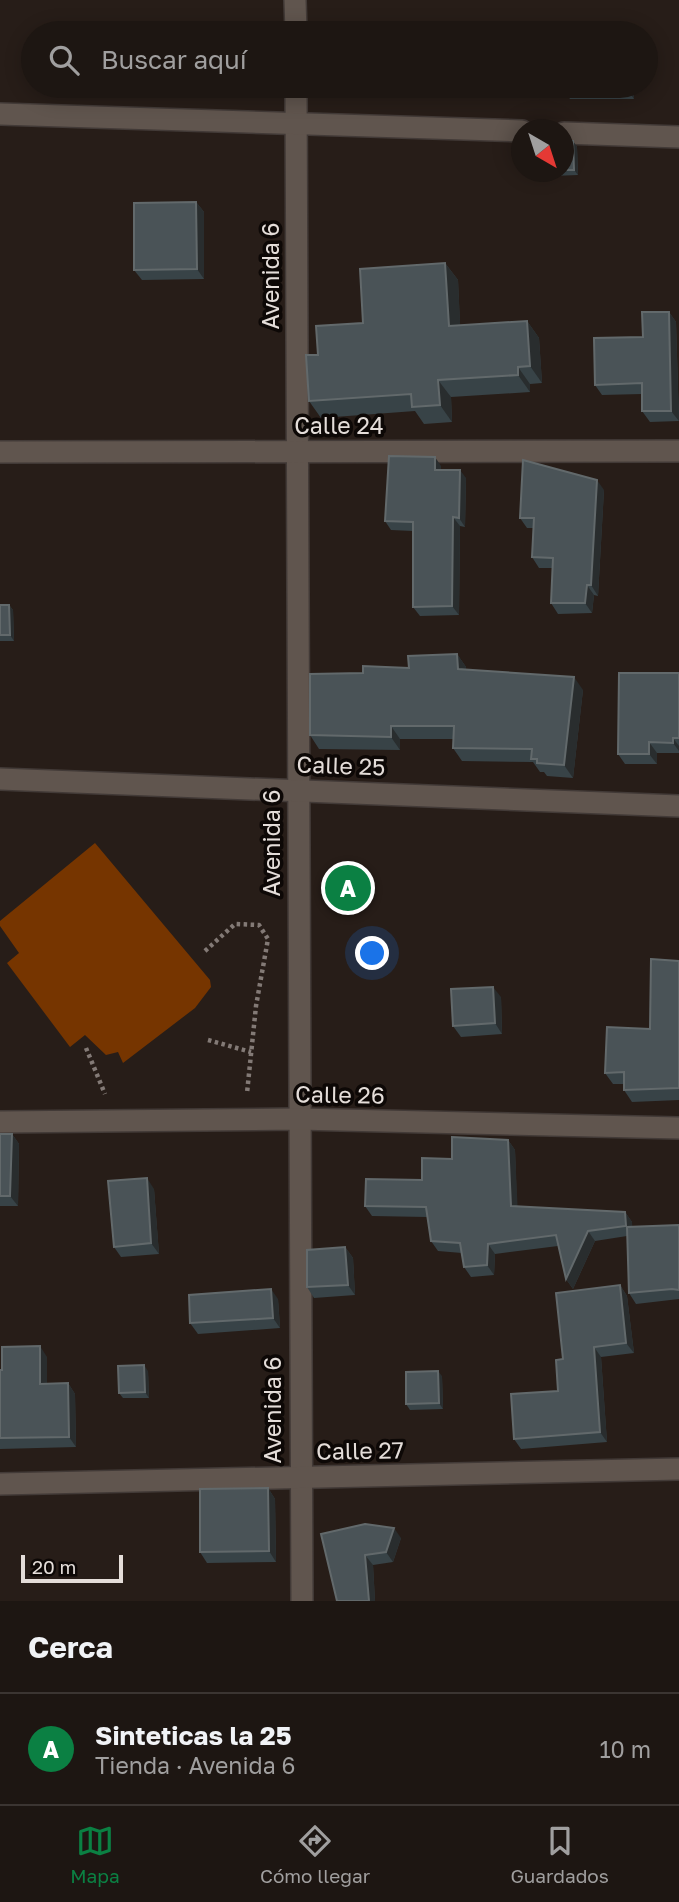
<!DOCTYPE html>
<html lang="es">
<head>
<meta charset="utf-8">
<style>
  :root { --surface:#1d1612; --page:#2a2320; --text:#f1f3f6; --muted:#a09f9f; --line:#3b3532; --accent:#0b8043 }
  body { margin:0; font-family:"Golos Text",sans-serif; background:var(--page); color:var(--text) }
  .compass { position:absolute; left:511px; top:119px; width:63px; height:63px; border-radius:50%; background:var(--surface); box-shadow:0 4px 18px #0003; rotate:141deg }
  .scale { position:absolute; left:21px; bottom:18px; width:102px; box-sizing:border-box; padding-left:7px; border:4px solid #e4ddd9; border-top:0; font-size:19px; line-height:24px; white-space:nowrap; color:#e4ddd9; -webkit-text-stroke:5px #0d0806; paint-order:stroke }
  .you { position:absolute; left:373px; top:954px; width:24px; height:24px; margin:-18px; border:5px solid #fff; border-radius:50%; background:#1a73e8; box-shadow:0 0 0 10px #1a73e833 }
  .badge { display:grid; place-items:center; width:46px; height:46px; border-radius:50%; background:var(--accent); color:#fff; font-size:23px; font-weight:700 }
  .pin { position:absolute; translate:-50% -50%; border:4px solid #fff; box-shadow:0 2px 7px #0006 }
  .list { margin:0; padding:0; list-style:none }
  h2 { display:flex; justify-content:space-between; align-items:center; height:91px; margin:0; padding:0 28px; font-size:30px }
  h2 small { font-size:23px; font-weight:400; color:var(--muted) }
  .list li { display:grid; grid-template-columns:46px 1fr auto; gap:21px; align-items:center; box-sizing:border-box; height:112px; padding:0 28px; border-top:2px solid var(--line) }
  .list b { display:block; font-size:26px; white-space:nowrap }
  .list p { margin:0; font-size:23px; white-space:nowrap; color:var(--muted) }
  .list em { font-size:23px; font-style:normal; color:var(--muted) }
  .icon { flex:none; width:38px; height:38px; fill:none; stroke:currentColor; stroke-width:2; stroke-linecap:round; stroke-linejoin:round }
  .map { position:relative; flex:none; width:679px; height:1601px; overflow:hidden }
  .search { position:absolute; background:var(--surface); box-shadow:0 4px 18px #0003; left:21px; right:21px; top:21px; height:77px; display:flex; align-items:center; gap:18px; box-sizing:border-box; padding:0 24px; border-radius:38px; color:var(--muted); font-size:26px }
  .sheet { height:203px; background:var(--surface) }
  nav { display:flex; justify-content:space-around; align-items:center; box-sizing:border-box; height:98px; border-top:2px solid var(--line); background:var(--surface); font-size:19px; color:var(--muted) }
  nav a { display:grid; justify-items:center; gap:4px }
  nav .on { color:var(--accent) }
  .map>svg:first-child { display:block }
</style>
</head>
<body>
<div class="map">
<svg width="679" height="1601" viewBox="0 0 679 1601">
  <rect width="100%" height="100%" fill="#271d18"/>
  <!-- water -->
  <path fill="#763500" d="M 95,843 L 210,980 L 211,987 L 195,1008 L 123,1063 L 118,1052 L 106,1055 L 85,1035 L 70,1047 L 7,963 L 19,953 L 0,926 L 0,921 Z"/>
  <g fill="none" stroke-linecap="round" stroke-linejoin="round">
    <defs>
      <g id="minor">
        <path d="M 295,0 L 296,33"/>
        <path d="M 296,86 L 302,1601"/>
        <path d="M 0,114 L 522,131"/>
        <path d="M 564,133 L 679,137"/>
        <path d="M 0,452 L 679,451"/>
        <path d="M 0,779 L 679,806"/>
        <path d="M 0,1122 L 298,1119 L 679,1128"/>
        <path d="M 0,1484 L 679,1469"/>
      </g>
    </defs>
    <!-- minor casing -->
    <use href="#minor" stroke="#423a37" stroke-width="24"/>
    <!-- path -->
    <g stroke="#837a76" stroke-width="4.5" stroke-dasharray="3.5 3.5" stroke-linecap="butt">
      <path d="M 205,951 L 235,924 L 259,925 L 268,939 L 256,1006 L 247,1093"/>
      <path d="M 208,1040 L 251,1052"/>
      <path d="M 86,1048 L 105,1094"/>
    </g>
    <!-- minor -->
    <use href="#minor" stroke="#60554e" stroke-width="21"/>
  </g>
  <!-- wall -->
  <g fill="#384347">
    <path d="M 563,86 L 633,86 L 634,99 L 570,99 L 563,89 Z"/>
    <path d="M 564,141 L 573,141 L 577,147 L 578,175 L 552,176 L 549,172 L 564,172 Z"/>
    <path d="M 196,202 L 204,212 L 204,279 L 142,280 L 134,270 Z"/>
    <path d="M 445,263 L 458,280 L 460,325 L 527,321 L 539,338 L 542,383 L 530,384 L 530,392 L 451,397 L 452,422 L 424,424 L 415,411 L 321,418 L 309,401 L 318,355 Z"/>
    <path d="M 669,312 L 676,322 L 679,421 L 650,422 L 642,411 L 642,394 L 602,395 L 595,385 Z"/>
    <path d="M 441,466 L 441,470 L 466,478 L 465,527 L 460,526 L 459,615 L 420,616 L 413,607 L 413,531 L 391,530 L 385,521 Z"/>
    <path d="M 604,490 L 598,596 L 594,595 L 592,613 L 558,614 L 551,603 L 553,568 L 539,568 L 532,557 L 533,528 L 527,528 L 520,518 Z"/>
    <path d="M 0,605 L 9,605 L 13,610 L 14,641 L 0,641 Z"/>
    <path d="M 457,654 L 466,667 L 466,669 L 583,690 L 573,778 L 547,776 L 544,772 L 540,772 L 533,762 L 462,761 L 453,748 L 453,739 L 400,739 L 400,750 L 319,749 L 310,735 L 363,673 L 409,668 Z"/>
    <path d="M 679,673 L 679,753 L 657,753 L 657,764 L 625,764 L 618,754 Z"/>
    <path d="M 679,961 L 679,1100 L 632,1102 L 624,1090 L 624,1084 L 613,1084 L 605,1073 L 650,1029 Z"/>
    <path d="M 501,997 L 502,1034 L 461,1037 L 453,1026 Z"/>
    <path d="M 0,1134 L 12,1134 L 19,1144 L 18,1206 L 0,1206 Z"/>
    <path d="M 508,1140 L 515,1150 L 517,1206 L 625,1212 L 632,1222 L 632,1227 L 679,1225 L 679,1299 L 636,1304 L 629,1293 L 627,1236 L 595,1241 L 573,1289 L 566,1279 L 558,1246 L 495,1254 L 494,1275 L 471,1277 L 464,1267 L 462,1253 L 438,1251 L 431,1241 L 427,1217 L 372,1216 L 365,1206 L 422,1180 L 452,1159 Z"/>
    <path d="M 154,1189 L 159,1254 L 121,1257 L 114,1247 Z"/>
    <path d="M 345,1247 L 353,1258 L 355,1295 L 314,1298 L 307,1287 Z"/>
    <path d="M 620,1285 L 627,1296 L 634,1353 L 601,1357 L 607,1442 L 521,1449 L 514,1439 L 558,1391 L 563,1359 Z"/>
    <path d="M 278,1299 L 280,1328 L 198,1334 L 190,1323 Z"/>
    <path d="M 47,1357 L 47,1384 L 68,1383 L 75,1394 L 76,1447 L 0,1449 L 0,1370 Z"/>
    <path d="M 148,1371 L 149,1398 L 123,1398 L 119,1393 Z"/>
    <path d="M 442,1376 L 443,1409 L 410,1410 L 406,1404 Z"/>
    <path d="M 268,1488 L 275,1499 L 276,1562 L 207,1563 L 200,1552 Z"/>
    <path d="M 321,1534 L 401,1538 L 393,1562 L 373,1565 L 375,1601 L 337,1601 Z"/>
  </g>
  <!-- shaded-wall -->
  <g fill="#292d2e">
    <path d="M 627,86 L 633,86 L 634,99 L 627,89 Z"/>
    <path d="M 573,141 L 577,147 L 578,175 L 574,170 Z"/>
    <path d="M 196,202 L 204,212 L 204,279 L 197,269 Z"/>
    <path d="M 445,263 L 458,280 L 461,343 L 449,326 Z"/>
    <path d="M 669,312 L 676,322 L 679,421 L 671,411 Z"/>
    <path d="M 527,321 L 539,338 L 542,383 L 530,366 Z"/>
    <path d="M 518,367 L 530,384 L 530,392 L 518,375 Z"/>
    <path d="M 438,380 L 451,397 L 452,422 L 440,405 Z"/>
    <path d="M 435,457 L 441,466 L 441,479 L 435,470 Z"/>
    <path d="M 460,470 L 466,478 L 465,527 L 459,518 Z"/>
    <path d="M 597,480 L 604,490 L 598,596 L 591,585 Z"/>
    <path d="M 453,517 L 460,526 L 459,615 L 452,606 Z"/>
    <path d="M 587,585 L 594,595 L 592,613 L 585,603 Z"/>
    <path d="M 9,605 L 13,610 L 14,641 L 10,635 Z"/>
    <path d="M 457,654 L 466,667 L 467,682 L 458,669 Z"/>
    <path d="M 574,677 L 583,690 L 573,778 L 564,765 Z"/>
    <path d="M 391,726 L 400,739 L 400,750 L 391,737 Z"/>
    <path d="M 673,738 L 679,746 L 679,751 L 673,743 Z"/>
    <path d="M 649,742 L 657,753 L 657,764 L 649,754 Z"/>
    <path d="M 493,987 L 501,997 L 502,1034 L 495,1023 Z"/>
    <path d="M 12,1134 L 19,1144 L 18,1206 L 10,1196 Z"/>
    <path d="M 508,1140 L 515,1150 L 518,1216 L 511,1206 Z"/>
    <path d="M 147,1178 L 154,1189 L 159,1254 L 151,1243 Z"/>
    <path d="M 625,1212 L 632,1222 L 633,1236 L 626,1226 Z"/>
    <path d="M 588,1231 L 595,1241 L 573,1289 L 566,1279 Z"/>
    <path d="M 488,1244 L 495,1254 L 494,1275 L 487,1265 Z"/>
    <path d="M 345,1247 L 353,1258 L 355,1295 L 348,1285 Z"/>
    <path d="M 620,1285 L 627,1296 L 634,1353 L 626,1343 Z"/>
    <path d="M 271,1289 L 278,1299 L 280,1328 L 273,1318 Z"/>
    <path d="M 40,1346 L 47,1357 L 47,1394 L 40,1384 Z"/>
    <path d="M 594,1347 L 601,1357 L 607,1442 L 600,1432 Z"/>
    <path d="M 144,1365 L 148,1371 L 149,1398 L 145,1392 Z"/>
    <path d="M 438,1371 L 442,1376 L 443,1409 L 439,1403 Z"/>
    <path d="M 68,1383 L 75,1394 L 76,1447 L 69,1437 Z"/>
    <path d="M 268,1488 L 275,1499 L 276,1562 L 269,1551 Z"/>
    <path d="M 394,1528 L 401,1538 L 393,1562 L 386,1552 Z"/>
    <path d="M 365,1555 L 373,1565 L 375,1601 L 369,1601 Z"/>
  </g>
  <!-- building -->
  <g fill="#4a5357" stroke="#62696b" stroke-width="2">
    <path d="M 624,32 L 624,33 L 586,33 Z"/>
    <rect x="563" y="86" width="64" height="3"/>
    <path d="M 564,141 L 573,141 L 574,170 L 564,170 Z"/>
    <path d="M 196,202 L 197,269 L 134,270 L 134,203 Z"/>
    <path d="M 445,263 L 449,326 L 527,321 L 530,366 L 518,367 L 518,375 L 438,380 L 440,405 L 412,407 L 411,394 L 309,401 L 306,355 L 318,355 L 316,326 L 363,323 L 360,269 Z"/>
    <path d="M 642,312 L 669,312 L 671,411 L 642,411 L 642,383 L 595,385 L 594,338 L 643,337 Z"/>
    <path d="M 389,456 L 435,457 L 435,470 L 460,470 L 459,518 L 453,517 L 452,606 L 413,607 L 413,522 L 385,521 Z"/>
    <path d="M 523,460 L 597,480 L 591,585 L 587,585 L 585,603 L 551,603 L 553,558 L 532,557 L 534,518 L 520,518 Z"/>
    <path d="M 0,605 L 9,605 L 10,635 L 0,635 Z"/>
    <path d="M 457,654 L 458,669 L 574,677 L 564,765 L 537,763 L 537,759 L 531,759 L 532,749 L 453,748 L 454,726 L 391,726 L 391,737 L 310,735 L 310,674 L 363,673 L 363,666 L 409,668 L 408,656 Z"/>
    <path d="M 619,673 L 679,673 L 679,738 L 673,738 L 673,743 L 649,742 L 649,754 L 618,754 Z"/>
    <path d="M 651,959 L 679,961 L 679,1088 L 624,1090 L 624,1072 L 605,1073 L 607,1027 L 650,1029 Z"/>
    <path d="M 493,987 L 495,1023 L 453,1026 L 451,989 Z"/>
    <path d="M 0,1134 L 12,1134 L 10,1196 L 0,1196 Z"/>
    <path d="M 452,1137 L 508,1140 L 511,1206 L 625,1212 L 626,1226 L 588,1231 L 566,1279 L 556,1235 L 488,1244 L 487,1265 L 464,1267 L 460,1243 L 431,1241 L 426,1207 L 365,1206 L 366,1179 L 422,1180 L 422,1158 L 452,1159 Z"/>
    <path d="M 147,1178 L 151,1243 L 114,1247 L 108,1181 Z"/>
    <path d="M 679,1225 L 679,1290 L 672,1289 L 629,1293 L 627,1227 Z"/>
    <path d="M 345,1247 L 348,1285 L 307,1287 L 307,1250 Z"/>
    <path d="M 620,1285 L 626,1343 L 594,1347 L 600,1432 L 514,1439 L 511,1394 L 558,1391 L 556,1360 L 563,1359 L 556,1293 Z"/>
    <path d="M 271,1289 L 273,1318 L 190,1323 L 189,1295 Z"/>
    <path d="M 40,1346 L 40,1384 L 68,1383 L 69,1437 L 0,1438 L 0,1370 L 2,1370 L 2,1347 Z"/>
    <path d="M 144,1365 L 145,1392 L 119,1393 L 118,1366 Z"/>
    <path d="M 438,1371 L 439,1403 L 406,1404 L 406,1372 Z"/>
    <path d="M 268,1488 L 269,1551 L 200,1552 L 200,1489 Z"/>
    <path d="M 365,1524 L 394,1528 L 386,1552 L 365,1555 L 369,1601 L 337,1601 L 321,1534 Z"/>
  </g>
  <g text-anchor="middle" dominant-baseline="central" stroke-width="7" stroke-linejoin="round" paint-order="stroke">
    <!-- street labels -->
    <g font-size="23" fill="#e4ddd9" stroke="#0d0806">
      <text transform="translate(270 276) rotate(-90)">Avenida 6</text>
      <text x="339" y="425">Calle 24</text>
      <text transform="translate(341 765) rotate(2)">Calle 25</text>
      <text transform="translate(271 843) rotate(-90)">Avenida 6</text>
      <text transform="translate(340 1094) rotate(1)">Calle 26</text>
      <text transform="translate(272 1410) rotate(-90)">Avenida 6</text>
      <text transform="translate(360 1450) rotate(-1)">Calle 27</text>
    </g>
  </g>
</svg>
<svg class="compass" viewBox="-18 -18 36 36"><path d="M0-13l5 13h-10z" fill="#e53935"/><path d="M0 13l5-13h-10z" fill="#a09f9f"/></svg>
<div class="scale">20 m</div>
<div class="you"></div>
<div class="pin badge" style="left:348px;top:888px">A</div>
<div class="search"><svg class="icon" aria-label="search" viewBox="0 0 24 24"><circle cx="10" cy="10" r="6"/><path d="M15 15l6 6"/></svg>Buscar aquí</div>
</div>
<section class="sheet">
<h2>Cerca<small></small></h2>
<ul class="list">
<li><span class="badge">A</span><div><b>Sinteticas la 25</b><p>Tienda · Avenida 6</p></div><em>10 m</em></li>
</ul>
</section>
<nav>
<a class="on"><svg class="icon" aria-label="map" viewBox="0 0 24 24"><path d="M3 6l6-2 6 2 6-2v14l-6 2-6-2-6 2zM9 4v14M15 6v14"/></svg>Mapa</a>
<a><svg class="icon" aria-label="directions" viewBox="0 0 24 24"><path d="M12 3l9 9-9 9-9-9zM9 14v-3h6M13 9l2 2-2 2"/></svg>Cómo llegar</a>
<a><svg class="icon" aria-label="saved" viewBox="0 0 24 24"><path d="M7 4h10v16l-5-4-5 4z"/></svg>Guardados</a>
</nav>
</body>
</html>
